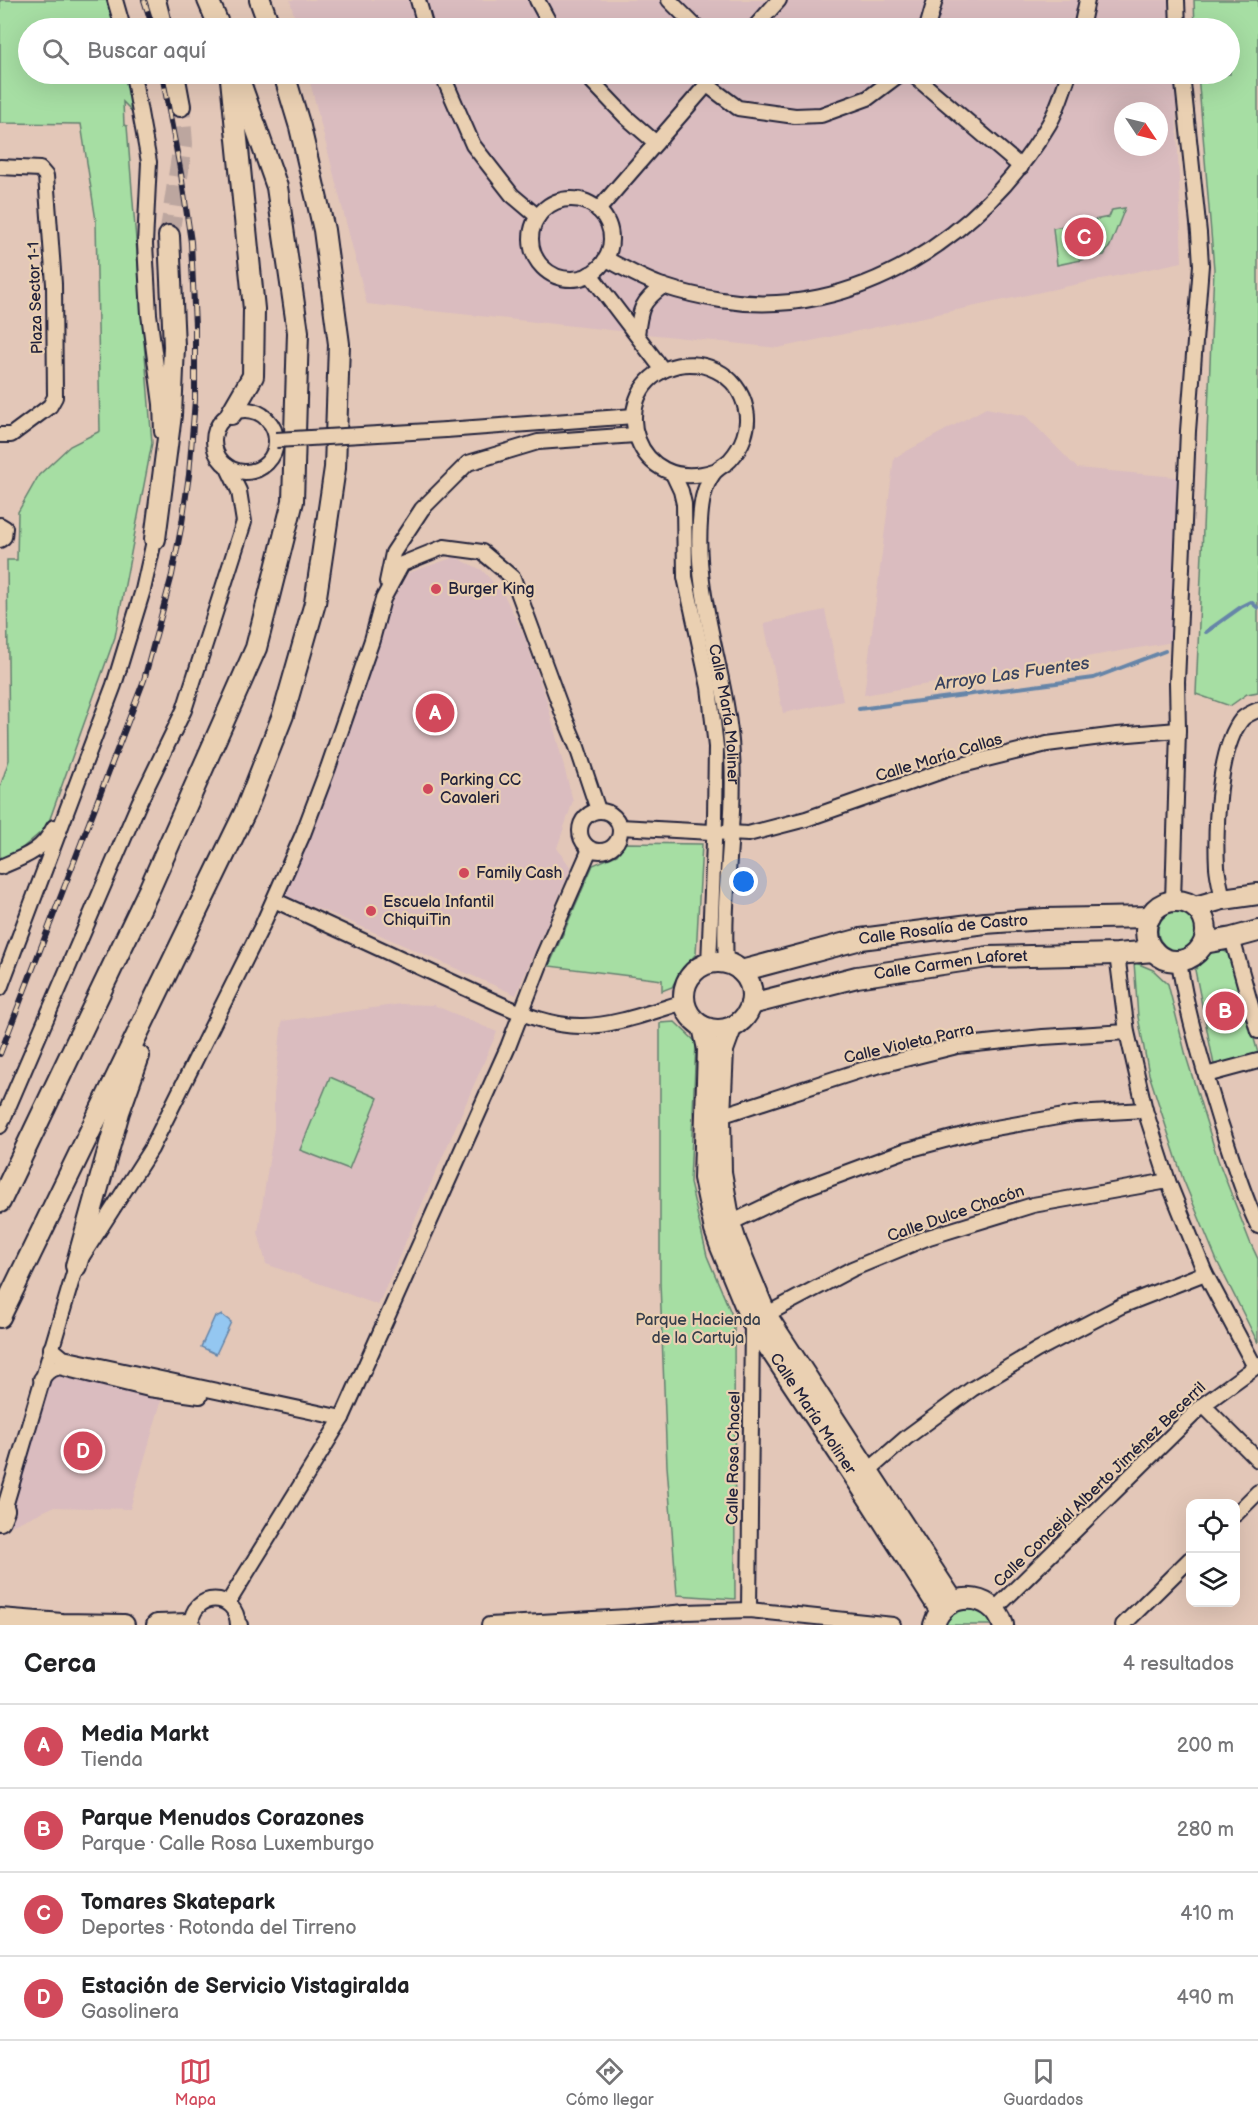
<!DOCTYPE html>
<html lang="es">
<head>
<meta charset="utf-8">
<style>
  :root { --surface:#fff; --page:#f2f2f2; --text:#202124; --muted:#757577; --line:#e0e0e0; --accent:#d1495b }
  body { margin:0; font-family:"Balsamiq Sans",sans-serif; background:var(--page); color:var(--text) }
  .controls { position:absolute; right:18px; bottom:18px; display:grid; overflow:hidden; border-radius:12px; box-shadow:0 6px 24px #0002 }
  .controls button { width:54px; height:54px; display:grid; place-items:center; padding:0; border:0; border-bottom:2px solid var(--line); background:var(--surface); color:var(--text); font:30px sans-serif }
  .compass { position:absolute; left:1114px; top:102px; width:54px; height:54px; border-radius:50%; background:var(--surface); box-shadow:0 6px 24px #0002; rotate:125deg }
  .you { position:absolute; left:744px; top:882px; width:21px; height:21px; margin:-15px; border:4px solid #fff; border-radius:50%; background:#1a73e8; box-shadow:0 0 0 9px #1a73e833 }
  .badge { display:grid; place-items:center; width:39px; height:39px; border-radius:50%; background:var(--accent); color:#fff; font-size:20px; font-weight:700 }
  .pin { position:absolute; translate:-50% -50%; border:3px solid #fff; box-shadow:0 2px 6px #0006 }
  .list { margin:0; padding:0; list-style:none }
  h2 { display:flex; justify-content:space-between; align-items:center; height:78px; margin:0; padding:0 24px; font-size:26px }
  h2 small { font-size:20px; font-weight:400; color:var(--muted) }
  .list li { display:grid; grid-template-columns:39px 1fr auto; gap:18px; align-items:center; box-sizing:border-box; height:84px; padding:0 24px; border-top:2px solid var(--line) }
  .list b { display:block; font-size:22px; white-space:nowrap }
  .list p { margin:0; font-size:20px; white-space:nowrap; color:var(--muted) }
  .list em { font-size:20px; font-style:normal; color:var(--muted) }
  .icon { flex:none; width:33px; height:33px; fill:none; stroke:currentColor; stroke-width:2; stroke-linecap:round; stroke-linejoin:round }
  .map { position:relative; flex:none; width:1258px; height:1625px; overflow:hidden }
  .search { position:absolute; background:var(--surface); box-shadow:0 6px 24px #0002; left:18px; right:18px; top:18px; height:66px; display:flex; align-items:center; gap:15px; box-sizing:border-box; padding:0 21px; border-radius:33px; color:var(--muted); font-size:22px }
  .sheet { height:414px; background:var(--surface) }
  nav { display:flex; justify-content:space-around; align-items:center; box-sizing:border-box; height:84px; border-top:2px solid var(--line); background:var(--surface); font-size:16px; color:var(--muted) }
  nav a { display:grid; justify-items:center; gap:3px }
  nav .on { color:var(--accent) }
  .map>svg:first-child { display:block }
</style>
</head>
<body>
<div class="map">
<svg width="1258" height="1625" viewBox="0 0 1258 1625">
  <rect width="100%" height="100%" fill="#e3c7b8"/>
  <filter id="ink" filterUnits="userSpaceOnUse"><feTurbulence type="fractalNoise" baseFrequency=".0167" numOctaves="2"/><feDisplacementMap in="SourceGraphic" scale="12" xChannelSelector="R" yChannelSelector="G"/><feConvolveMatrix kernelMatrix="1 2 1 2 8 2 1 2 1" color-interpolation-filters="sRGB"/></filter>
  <g filter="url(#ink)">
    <!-- built -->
    <g fill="#dabcbf" fill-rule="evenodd">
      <path d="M 290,0 L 1174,0 L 1174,28 L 297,28 Z"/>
      <path d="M 308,74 L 1175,74 L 1182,262 L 778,348 L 367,304 ZM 1123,111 L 1159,111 L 1159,147 L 1123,147 Z"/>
      <path d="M 986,408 L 1026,416 L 1077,468 L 1187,478 L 1179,641 L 864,695 L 894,458 Z"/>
      <path d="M 455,557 L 482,570 L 503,593 L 524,635 L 546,698 L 573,801 L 557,848 L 571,868 L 516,995 L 335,915 L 282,896 L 357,701 L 389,607 L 408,573 Z"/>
      <path d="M 825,610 L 843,701 L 783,713 L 764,623 Z"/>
      <path d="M 401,1004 L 434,1005 L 497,1032 L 378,1305 L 266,1264 L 258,1232 L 274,1128 L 274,1094 L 282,1021 Z"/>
      <path d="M 48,1356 L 167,1381 L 130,1509 L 53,1507 L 0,1531 L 0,1515 Z"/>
    </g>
    <!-- green -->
    <g fill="#a6dea3" stroke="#64806f" stroke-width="1.5">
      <path d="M 0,0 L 108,0 L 115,28 L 28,28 L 28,74 L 127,74 L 135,119 L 129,108 L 123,102 L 124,125 L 127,126 L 152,443 L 115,637 L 47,827 L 14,855 L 0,859 L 0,787 L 9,760 L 7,560 L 17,560 L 18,512 L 39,475 L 70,446 L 100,431 L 96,221 L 81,124 L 0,123 Z"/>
      <path d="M 1194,0 L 1258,0 L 1258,692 L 1247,694 L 1230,706 L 1196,694 L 1214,269 L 1198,74 L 1230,74 L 1230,28 L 1195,28 Z"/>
      <path d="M 1125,208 L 1110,246 L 1104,255 L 1057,265 L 1053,228 L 1109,217 L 1112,210 Z"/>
      <path d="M 625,843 L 702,844 L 696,954 L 681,971 L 672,987 L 662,991 L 662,980 L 549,966 L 593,865 L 617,855 Z"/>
      <circle cx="1177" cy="931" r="19"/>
      <path d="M 1222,950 L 1230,954 L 1258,1053 L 1214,1065 L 1195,970 L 1211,951 Z"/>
      <path d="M 1134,962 L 1153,970 L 1168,984 L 1186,1056 L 1218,1160 L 1250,1242 L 1258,1259 L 1258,1343 L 1217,1261 L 1183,1179 L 1149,1074 L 1138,1017 Z"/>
      <path d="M 675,1022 L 696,1042 L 690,1183 L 707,1256 L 734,1320 L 735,1599 L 677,1595 L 667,1466 L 660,1283 L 660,1023 Z"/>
      <path d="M 330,1077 L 378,1098 L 349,1169 L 300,1150 Z"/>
      <path d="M 969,1607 L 985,1613 L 992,1625 L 944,1625 L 953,1612 Z"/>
    </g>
    <!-- water -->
    <path fill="#94c7f1" stroke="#6685a8" stroke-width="1.5" d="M 222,1315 L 231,1322 L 216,1354 L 201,1347 L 215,1316 L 218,1317 Z"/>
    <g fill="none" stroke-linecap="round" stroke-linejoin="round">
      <!-- stream -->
      <g stroke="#6685a8" stroke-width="4">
        <path d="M 1206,632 L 1241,607 L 1251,602 L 1258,608"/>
        <path d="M 859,709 L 1094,678 L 1165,651"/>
      </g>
      <!-- secondary-tunnel -->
      <path stroke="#bca69f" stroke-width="20" stroke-dasharray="20 10" stroke-linecap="butt" d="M 169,236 L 183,144 L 180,106"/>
      <defs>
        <g id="street">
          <path d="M 115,0 L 123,28"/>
          <path d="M 418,0 L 426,28"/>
          <path d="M 537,0 L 552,28"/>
          <path d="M 669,0 L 697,28"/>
          <path d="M 1177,0 L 1178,28"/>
          <path d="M 754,28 L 779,0"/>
          <path d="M 927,28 L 935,0"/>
          <path d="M 1081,28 L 1087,0"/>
          <path d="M 133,74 L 149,162 L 145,244 L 149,314 L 161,404 L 162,432"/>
          <path d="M 442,74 L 473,145 L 512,195 L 538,217"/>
          <path d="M 585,74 L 626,117 L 656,143"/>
          <path d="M 912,74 L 1021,167"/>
          <path d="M 706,84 L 738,108 L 795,116 L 821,115 L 868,98 L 900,74"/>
          <path d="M 0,167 L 40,169 L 46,176 L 54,284 L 55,397 L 50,406 L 11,435 L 0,435"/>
          <circle cx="571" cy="239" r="40"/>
          <path d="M 598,210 L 716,74"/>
          <path d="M 606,259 C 624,268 644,280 663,286 C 681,292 702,297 721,300 C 854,322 984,235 1049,124 C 1058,109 1063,90 1069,74"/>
          <path d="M 590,274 L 663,370"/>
          <path d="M 637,335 C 640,309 641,302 663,286"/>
          <circle cx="245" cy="441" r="31"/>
          <path d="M 446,430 L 634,416"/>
          <path id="s1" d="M 714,471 C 635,497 606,395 666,369 C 700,355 739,373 746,410 C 750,428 742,447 730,460 C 725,465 717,468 713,474 C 703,488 701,505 700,522 C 694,600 728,676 732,755 C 736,824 722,894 726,963"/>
          <path d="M 673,474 L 681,491 L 684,504 L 685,577 L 709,687 L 716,747 L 715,817 L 709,964"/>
          <path d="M 0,525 L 5,528 L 4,537 L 0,540"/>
          <path d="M 387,582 L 393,553 L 422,509 L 468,463 L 538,442 L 635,435"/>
          <circle cx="600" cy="831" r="20"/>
          <path d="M 620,827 L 748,834 L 806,819 L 954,767 L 1047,744 L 1117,735 L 1178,730"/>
          <path d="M 0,867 C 24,857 43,851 54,827"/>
          <path d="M 1223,899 C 1221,889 1218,878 1217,867 C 1215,830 1218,748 1242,719 C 1246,715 1253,712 1258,710"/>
          <path d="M 274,900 L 500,1004 C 525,1015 552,1026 580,1026 C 612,1027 654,1011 684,1002"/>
          <path d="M 1173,901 L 1178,730 L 1177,682 L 1188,431 L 1201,265 L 1199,233 L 1182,74"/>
          <path d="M 1232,938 L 1258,1031"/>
          <path d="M 1117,954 L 1127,1032 L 1145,1110 L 1168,1181 L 1205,1273 L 1255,1367"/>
          <path d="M 1179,961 C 1187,1016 1204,1069 1220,1122 C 1232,1157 1242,1193 1258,1226"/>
          <path d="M 0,988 L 114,685 L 143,590 L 156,532"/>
          <path d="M 1206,1075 L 1258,1061"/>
          <path d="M 714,1118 L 865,1069 L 957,1046 L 1043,1037 L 1127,1032"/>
          <path d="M 0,1126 L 139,803 L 184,710 L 244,522 L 239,491 L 227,466"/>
          <path d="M 722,1227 L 799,1190 L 904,1151 L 978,1131 L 1075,1114 L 1145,1110"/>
          <path d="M 51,1348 L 63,1358 L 342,1418"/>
          <path d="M 41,1379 L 49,1371 L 59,1367 L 149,1389 L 200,1396"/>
          <path d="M 1203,1405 L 1258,1460"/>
          <path d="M 861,1477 L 907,1437 L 972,1389 L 1037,1350 L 1121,1306 L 1205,1273"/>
          <path d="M 4,1510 L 76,1266 L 151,1149 L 262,926 L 303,834 L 328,768 L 372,640 L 383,599 L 402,564 L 444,547 L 482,552 L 513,578 L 562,711 L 577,747 L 598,810"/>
          <path d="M 1236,1514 L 1258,1492"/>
          <path d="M 228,1603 L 342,1418 L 508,1047 L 544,954 L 590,849"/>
          <path d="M 995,1609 L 1203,1405 L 1258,1365"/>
          <path d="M 749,1610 L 752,1322 L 852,1269 L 929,1237 L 1033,1205 L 1168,1181"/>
          <path d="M 191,1625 C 192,1591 237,1591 238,1625 L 240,1625"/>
          <path d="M 489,1625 L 628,1617 L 686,1612 L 749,1610 L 893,1625"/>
          <path d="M 1123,1625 L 1190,1559"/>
        </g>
        <g id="secondary">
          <path d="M 155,0 L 162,28"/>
          <path d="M 208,0 L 220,28"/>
          <path d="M 260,0 L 270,28"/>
          <path d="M 174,74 L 180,106"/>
          <path d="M 231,79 L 254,309 L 253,376 L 231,414"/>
          <path d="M 155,539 L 171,415 L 174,346 L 169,236"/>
          <circle cx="1176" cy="931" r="30"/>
          <path d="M 1195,907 L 1223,899 L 1258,894"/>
          <path d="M 1204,943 L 1232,938 L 1258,931"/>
          <circle cx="718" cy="996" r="34"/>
          <path id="s2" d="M 741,971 L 861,939 L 985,923 L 1045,919 L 1150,917"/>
          <path id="s3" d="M 751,1004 L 857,977 L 988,957 L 1117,954 L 1154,951"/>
          <path id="s4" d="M 703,1027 L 708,1049 L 704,1178 L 715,1230 L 721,1247 L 752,1322 L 857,1480 L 941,1611"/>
          <path d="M 731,1028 L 723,1050 L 720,1116 L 721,1172 L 730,1223 L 736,1242 L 766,1315 L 953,1601"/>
          <path d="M 0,1202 L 149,890 L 256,648 L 293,501 L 298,332 L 277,187 L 237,74"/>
          <path d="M 76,1266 L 119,1112 L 139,1056"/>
          <path d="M 0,1317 L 245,812 L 283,715 L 315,603 L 335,468 L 339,344 L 324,230 L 300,127 L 284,74"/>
          <path d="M 0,1520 L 4,1510"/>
          <path d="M 0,1619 L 62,1624 L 124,1625"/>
          <path d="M 157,1625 L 190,1624"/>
          <path d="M 934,1625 C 944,1589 993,1591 1003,1625"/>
        </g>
      </defs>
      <!-- street casing -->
      <use href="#street" stroke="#22223b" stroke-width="18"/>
      <!-- secondary casing -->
      <use href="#secondary" stroke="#22223b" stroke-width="24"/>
      <!-- street -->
      <use href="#street" stroke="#ead0b2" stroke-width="14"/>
      <!-- secondary -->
      <use href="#secondary" stroke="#ead0b2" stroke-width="20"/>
      <defs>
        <g id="rail">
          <path d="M 144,0 L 153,28"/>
          <path d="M 0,1054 L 144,680 L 172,575 L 182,523 L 189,475 L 195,400 L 195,326 L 191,242 L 181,174 L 162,74"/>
        </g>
      </defs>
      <!-- rail casing -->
      <use href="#rail" stroke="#22223b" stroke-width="6"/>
      <!-- rail -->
      <use href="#rail" stroke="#ead0b2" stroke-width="4" stroke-dasharray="11" stroke-linecap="butt"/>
      <defs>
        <path id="street-bridge" d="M 276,440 L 446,430"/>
      </defs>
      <!-- street-bridge casing -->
      <use href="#street-bridge" stroke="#22223b" stroke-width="18" stroke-linecap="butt"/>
      <!-- street-bridge -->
      <use href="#street-bridge" stroke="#ead0b2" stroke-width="14"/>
    </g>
  </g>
  <!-- markers -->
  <g fill="#d1495b" stroke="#ead0b2" stroke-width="2">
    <circle cx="436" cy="589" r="6"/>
    <circle cx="428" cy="789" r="6"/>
    <circle cx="464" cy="873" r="6"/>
    <circle cx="371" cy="911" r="6"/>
  </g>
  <g text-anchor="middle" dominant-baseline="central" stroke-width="4.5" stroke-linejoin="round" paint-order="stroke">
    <!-- street labels -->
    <g font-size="16" fill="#22223b" stroke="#ead0b2">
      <text transform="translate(36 298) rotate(-92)">Plaza Sector 1-1</text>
      <text stroke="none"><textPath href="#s1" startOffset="600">Calle María Moliner</textPath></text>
      <text transform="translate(939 758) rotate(-17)">Calle María Callas</text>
      <text stroke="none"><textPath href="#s2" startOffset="207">Calle Rosalía de Castro</textPath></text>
      <text stroke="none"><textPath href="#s3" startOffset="204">Calle Carmen Laforet</textPath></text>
      <text transform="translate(909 1044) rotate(-13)">Calle Violeta Parra</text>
      <text transform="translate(956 1214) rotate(-19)">Calle Dulce Chacón</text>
      <text stroke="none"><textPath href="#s4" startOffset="414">Calle María Moliner</textPath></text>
      <text transform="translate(734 1458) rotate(-89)">Calle Rosa Chacel</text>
      <text transform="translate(1100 1485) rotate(-44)">Calle Concejal Alberto Jiménez Becerril</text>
    </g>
    <!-- poi labels -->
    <g font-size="16" fill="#22223b" stroke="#ead0b2" text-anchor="start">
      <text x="448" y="589">Burger King</text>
      <text x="440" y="780">Parking CC<tspan x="440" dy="18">Cavaleri</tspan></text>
      <text x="476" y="873">Family Cash</text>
      <text x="383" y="902">Escuela Infantil<tspan x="383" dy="18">ChiquiTin</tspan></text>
    </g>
    <!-- park labels -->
    <g font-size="16" fill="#363e4b" stroke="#ead0b2">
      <text x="698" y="1320">Parque Hacienda<tspan x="698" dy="18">de la Cartuja</tspan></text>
    </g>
    <!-- water labels -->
    <g font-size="18" font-style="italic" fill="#39435f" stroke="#ead0b2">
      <text transform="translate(1012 674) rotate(-8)">Arroyo Las Fuentes</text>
    </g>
  </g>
</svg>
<div class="controls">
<button><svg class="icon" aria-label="locate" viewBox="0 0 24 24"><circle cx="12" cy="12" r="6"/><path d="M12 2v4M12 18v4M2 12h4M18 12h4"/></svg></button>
<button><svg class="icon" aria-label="layers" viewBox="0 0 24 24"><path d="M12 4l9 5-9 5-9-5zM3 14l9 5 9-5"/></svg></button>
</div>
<svg class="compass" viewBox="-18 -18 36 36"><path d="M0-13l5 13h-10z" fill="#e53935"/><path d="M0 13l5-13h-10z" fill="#757577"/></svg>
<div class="you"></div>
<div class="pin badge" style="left:435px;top:713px">A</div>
<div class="pin badge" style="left:1225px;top:1011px">B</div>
<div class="pin badge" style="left:1084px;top:237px">C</div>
<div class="pin badge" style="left:83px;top:1451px">D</div>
<div class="search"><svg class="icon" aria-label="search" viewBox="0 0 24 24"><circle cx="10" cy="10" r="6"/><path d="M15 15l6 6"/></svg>Buscar aquí</div>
</div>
<section class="sheet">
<h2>Cerca<small>4 resultados</small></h2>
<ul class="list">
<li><span class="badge">A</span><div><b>Media Markt</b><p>Tienda</p></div><em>200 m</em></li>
<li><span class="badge">B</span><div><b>Parque Menudos Corazones</b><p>Parque · Calle Rosa Luxemburgo</p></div><em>280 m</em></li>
<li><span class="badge">C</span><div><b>Tomares Skatepark</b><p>Deportes · Rotonda del Tirreno</p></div><em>410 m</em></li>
<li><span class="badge">D</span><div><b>Estación de Servicio Vistagiralda</b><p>Gasolinera</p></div><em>490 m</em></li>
</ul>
</section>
<nav>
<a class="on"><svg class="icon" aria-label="map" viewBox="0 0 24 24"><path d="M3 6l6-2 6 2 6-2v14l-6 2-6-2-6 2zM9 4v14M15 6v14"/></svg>Mapa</a>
<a><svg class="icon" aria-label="directions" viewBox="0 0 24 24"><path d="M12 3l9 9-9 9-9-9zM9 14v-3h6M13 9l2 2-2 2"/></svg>Cómo llegar</a>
<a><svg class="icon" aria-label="saved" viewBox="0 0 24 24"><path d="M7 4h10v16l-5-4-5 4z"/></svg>Guardados</a>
</nav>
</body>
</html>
